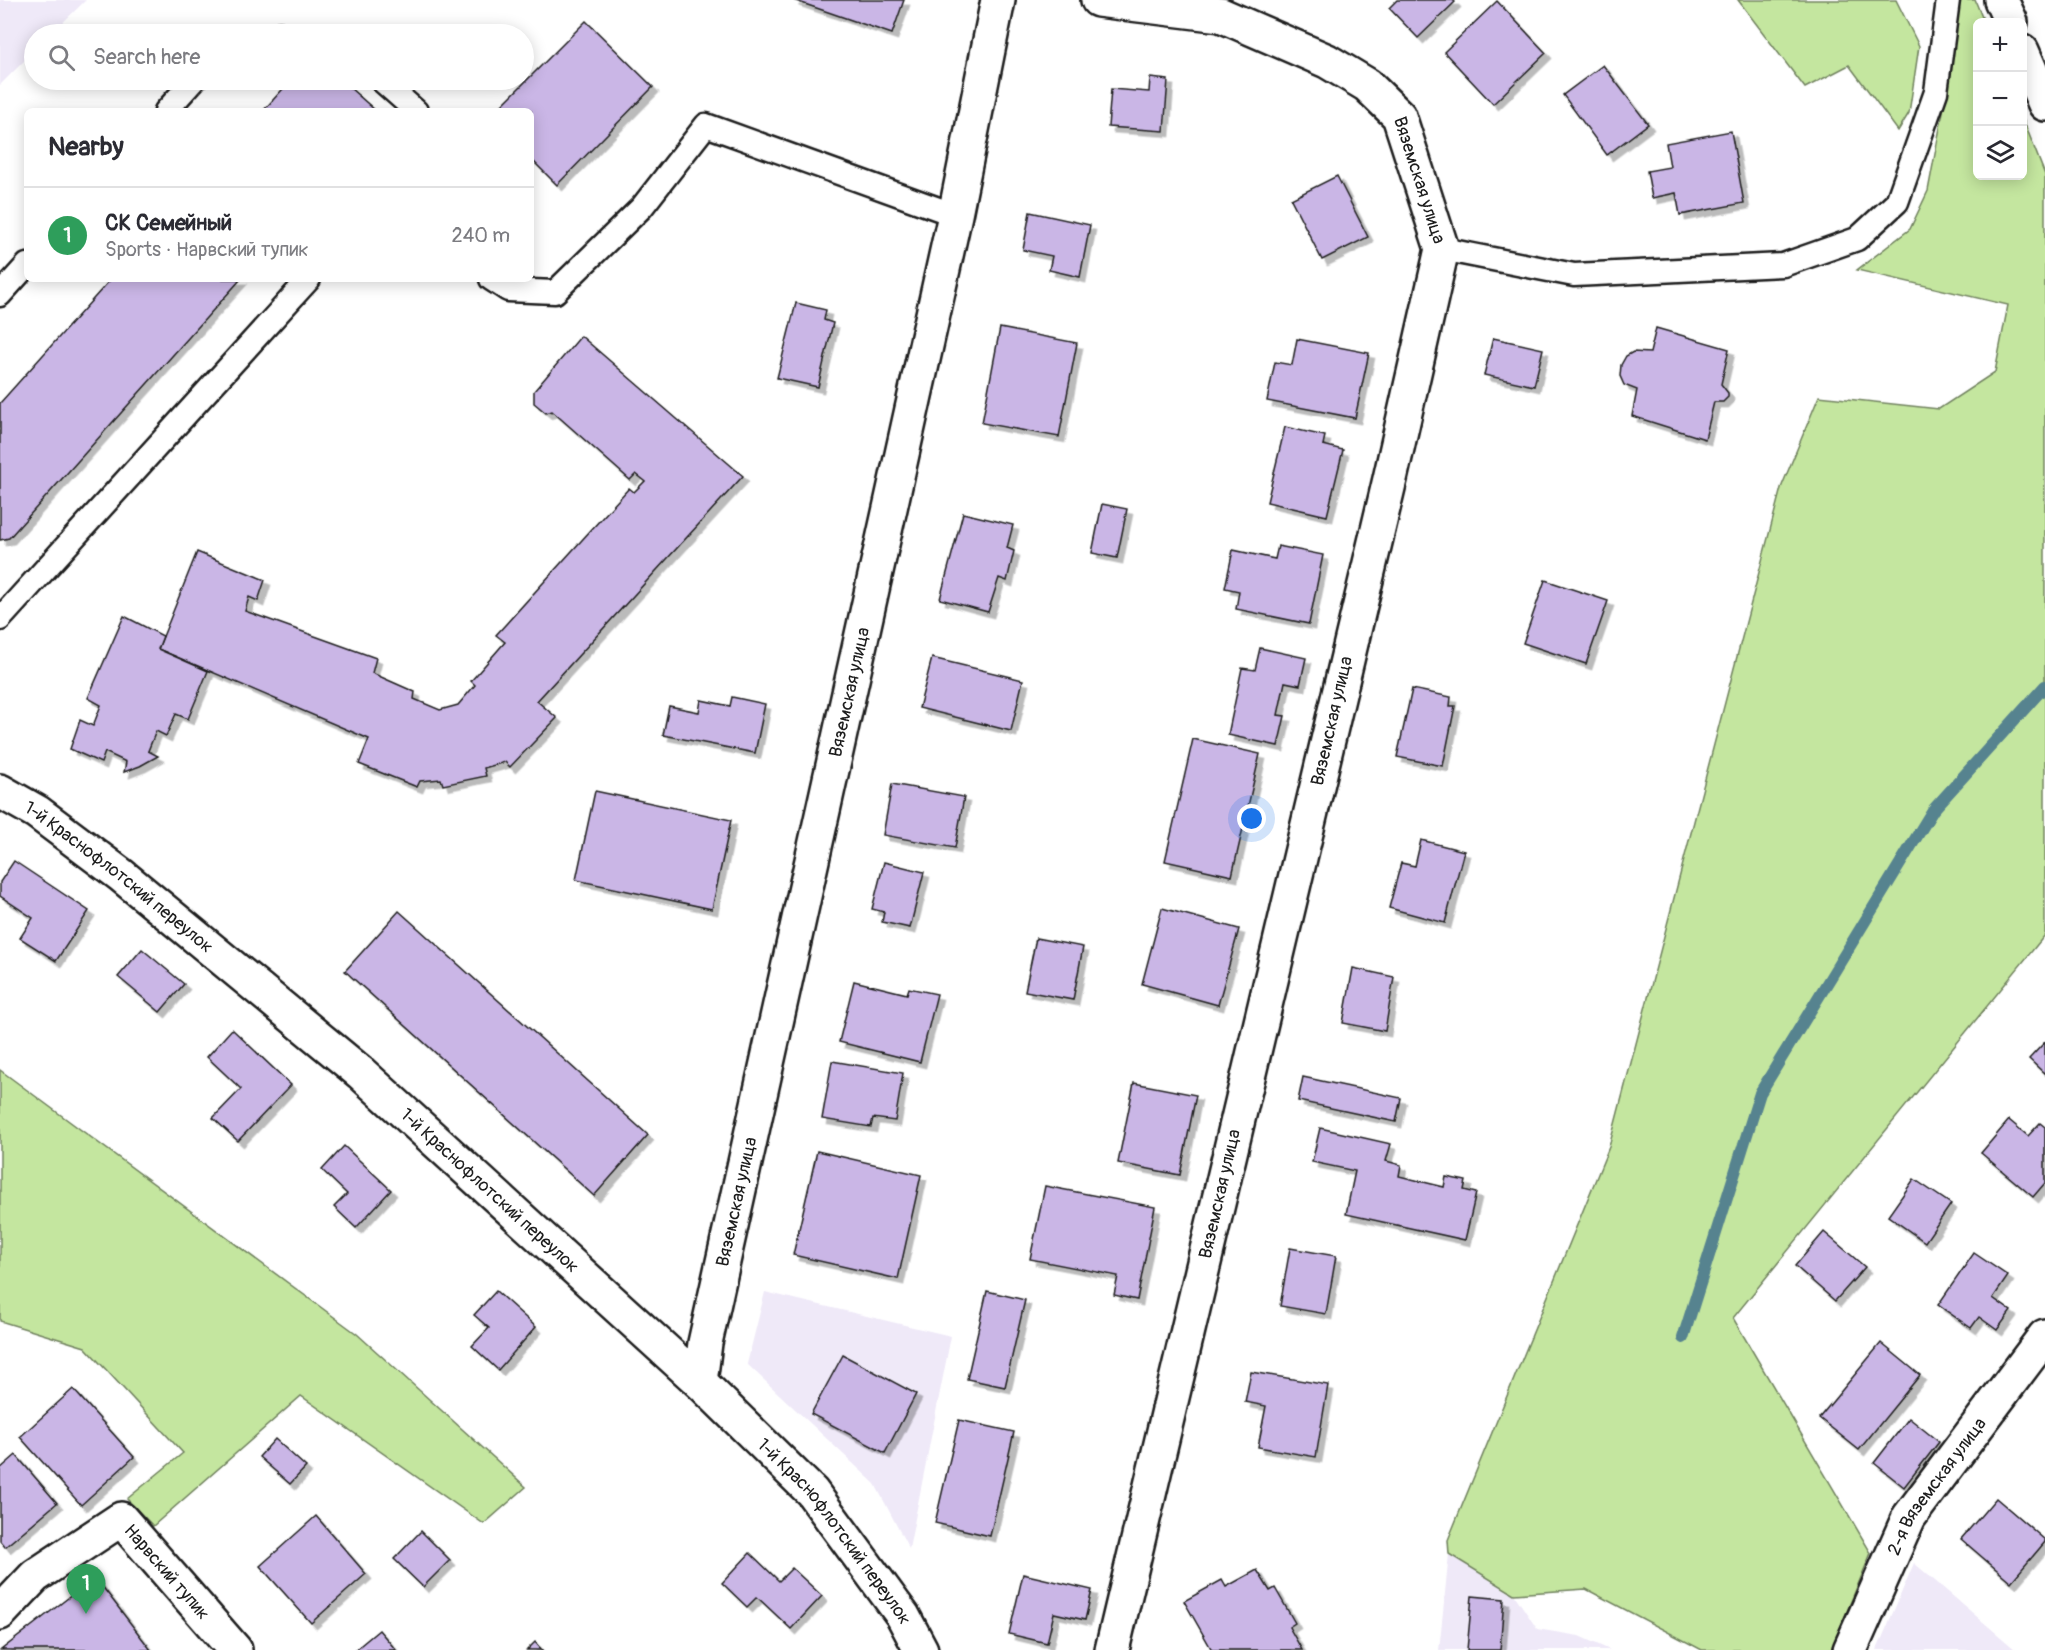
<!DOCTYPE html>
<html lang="en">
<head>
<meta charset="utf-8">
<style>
  :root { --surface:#fff; --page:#f2f2f3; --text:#2b2b33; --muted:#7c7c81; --line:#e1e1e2; --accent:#111827 }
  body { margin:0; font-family:Pangolin,sans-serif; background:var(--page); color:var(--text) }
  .controls { position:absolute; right:18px; top:18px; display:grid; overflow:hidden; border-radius:9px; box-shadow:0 3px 15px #0003 }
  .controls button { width:54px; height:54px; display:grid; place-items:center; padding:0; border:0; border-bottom:2px solid var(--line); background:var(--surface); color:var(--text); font:30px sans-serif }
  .you { position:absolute; left:1252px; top:819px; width:21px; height:21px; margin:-15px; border:4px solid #fff; border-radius:50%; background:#1a73e8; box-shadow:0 0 0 9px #1a73e833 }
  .badge { display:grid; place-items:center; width:39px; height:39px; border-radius:50%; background:var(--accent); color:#fff; font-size:20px; font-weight:700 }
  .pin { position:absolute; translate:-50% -50px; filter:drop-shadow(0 2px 3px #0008) }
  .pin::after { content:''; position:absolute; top:32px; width:21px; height:18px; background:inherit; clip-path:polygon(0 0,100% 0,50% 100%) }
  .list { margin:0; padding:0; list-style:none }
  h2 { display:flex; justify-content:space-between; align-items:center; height:78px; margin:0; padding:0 24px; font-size:26px }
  h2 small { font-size:20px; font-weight:400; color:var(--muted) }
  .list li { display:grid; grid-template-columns:39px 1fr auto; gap:18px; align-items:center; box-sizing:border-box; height:96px; padding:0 24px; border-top:2px solid var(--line) }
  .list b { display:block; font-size:22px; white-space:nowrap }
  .list p { margin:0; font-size:20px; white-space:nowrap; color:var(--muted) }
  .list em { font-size:20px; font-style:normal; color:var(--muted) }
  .icon { flex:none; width:33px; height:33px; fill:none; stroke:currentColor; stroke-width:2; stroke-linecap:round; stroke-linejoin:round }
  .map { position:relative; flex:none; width:2045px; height:1650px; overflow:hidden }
  .search { position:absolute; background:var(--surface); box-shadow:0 3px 15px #0003; left:24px; top:24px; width:510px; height:66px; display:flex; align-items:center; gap:15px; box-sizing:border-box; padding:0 21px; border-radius:33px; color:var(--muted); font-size:22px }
  .panel { position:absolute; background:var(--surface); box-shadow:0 3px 15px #0003; left:24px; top:108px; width:510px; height:174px; border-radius:9px }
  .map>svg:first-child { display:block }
</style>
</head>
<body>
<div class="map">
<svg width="2045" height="1650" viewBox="0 0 2045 1650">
  <defs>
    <filter id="shadow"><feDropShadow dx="5.5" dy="5.5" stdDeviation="0" flood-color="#0004"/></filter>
  </defs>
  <rect width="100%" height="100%" fill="#fff"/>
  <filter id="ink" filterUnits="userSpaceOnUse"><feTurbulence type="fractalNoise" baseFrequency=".0167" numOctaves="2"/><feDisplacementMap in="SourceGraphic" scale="12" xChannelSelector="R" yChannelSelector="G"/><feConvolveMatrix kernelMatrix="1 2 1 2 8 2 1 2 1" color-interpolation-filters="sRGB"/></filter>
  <g filter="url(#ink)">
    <!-- built -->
    <g fill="#efe9f8">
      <path d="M 0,0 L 86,0 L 51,34 L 34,34 L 34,51 L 0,85 Z"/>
      <path d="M 765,1292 L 951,1336 L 909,1549 L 875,1484 L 747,1364 Z"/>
      <path d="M 1449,1554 L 1514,1594 L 1537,1629 L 1579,1636 L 1610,1650 L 1439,1650 Z"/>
      <path d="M 1914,1563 L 2016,1650 L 1877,1650 Z"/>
    </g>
    <!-- green -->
    <g fill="#c4e69f" stroke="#70815e" stroke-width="1.5">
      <path d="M 1738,0 L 1896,0 L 1919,46 L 1909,113 L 1898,131 L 1849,65 L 1805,88 Z"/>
      <path d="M 1956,0 L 1975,0 L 1984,22 L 1978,22 L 1978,176 L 2022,176 L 2023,119 L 2045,175 L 2045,935 L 1733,1318 L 1871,1553 L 1831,1650 L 1702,1650 L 1586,1589 L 1514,1594 L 1449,1554 L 1448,1540 L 1609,1147 L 1781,488 L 1819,396 L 1939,409 L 1995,372 L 2008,305 L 1857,270 L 1910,229 L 1928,191 L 1946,96 Z"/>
      <path d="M 0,1070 L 357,1334 L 526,1487 L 484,1524 L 301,1396 L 153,1526 L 127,1499 L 183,1453 L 85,1347 L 0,1321 Z"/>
    </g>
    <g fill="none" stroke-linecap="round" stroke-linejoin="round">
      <!-- stream -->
      <path stroke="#56838f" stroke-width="12" d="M 1683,1338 L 1760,1093 L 1933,810 L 2045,686"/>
    </g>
    <!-- building -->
    <g fill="#cab6e6" stroke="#1c1c1c" stroke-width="1.5" filter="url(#shadow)">
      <path d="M 793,0 L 904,0 L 892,34 Z"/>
      <path d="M 1397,0 L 1453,0 L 1455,2 L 1418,38 L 1389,8 Z"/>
      <path d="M 1497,1 L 1546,53 L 1493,104 L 1444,52 Z"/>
      <path d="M 586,21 L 653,87 L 557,185 L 531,159 L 531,111 L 496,111 Z"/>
      <path d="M 1603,65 L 1648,124 L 1607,155 L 1563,95 Z"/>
      <path d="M 1150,78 L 1168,80 L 1164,131 L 1108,127 L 1111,89 L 1149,92 Z"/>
      <path d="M 291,80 L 341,80 L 376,111 L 263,111 Z"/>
      <path d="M 1731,131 L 1744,203 L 1680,215 L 1676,193 L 1652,198 L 1647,171 L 1670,167 L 1666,143 Z"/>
      <path d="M 1337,176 L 1368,237 L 1322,260 L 1291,199 Z"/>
      <path d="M 1030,212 L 1090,225 L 1080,277 L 1049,270 L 1052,256 L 1023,250 Z"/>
      <path d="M 111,279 L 241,279 L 9,538 L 0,540 L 0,403 Z"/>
      <path d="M 796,303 L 826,310 L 824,320 L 833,323 L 818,387 L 777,378 Z"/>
      <path d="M 1000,328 L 1077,343 L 1059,437 L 982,423 Z"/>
      <path d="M 1656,328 L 1729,349 L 1721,384 L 1728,393 L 1728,397 L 1723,402 L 1714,402 L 1705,439 L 1632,416 L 1637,390 L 1624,385 L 1620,376 L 1621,365 L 1626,356 L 1633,352 L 1650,353 Z"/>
      <path d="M 581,336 L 743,476 L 537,701 L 557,718 L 510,767 L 505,762 L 484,768 L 486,776 L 443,785 L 441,779 L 420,781 L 417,787 L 359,764 L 369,739 L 158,649 L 197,552 L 265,580 L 258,601 L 249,597 L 245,611 L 376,658 L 372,673 L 415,692 L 414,699 L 440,710 L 458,705 L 475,685 L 471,681 L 505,642 L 496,635 L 629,488 L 634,492 L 645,481 L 636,474 L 630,480 L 552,411 L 546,413 L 534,403 L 534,391 Z"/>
      <path d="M 1493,338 L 1543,349 L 1534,386 L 1484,375 Z"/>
      <path d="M 1297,339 L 1369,353 L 1355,418 L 1267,401 L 1275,362 L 1292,365 Z"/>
      <path d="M 1285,427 L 1325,436 L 1323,445 L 1343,450 L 1327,516 L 1267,502 Z"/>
      <path d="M 1102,504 L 1127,509 L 1117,558 L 1092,553 Z"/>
      <path d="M 963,513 L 1013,525 L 1007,548 L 1014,551 L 1007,581 L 999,578 L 988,612 L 940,599 Z"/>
      <path d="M 1278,546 L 1323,555 L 1309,624 L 1236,609 L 1239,591 L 1225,588 L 1233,550 L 1275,559 Z"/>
      <path d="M 1545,580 L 1608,601 L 1586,664 L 1523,643 Z"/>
      <path d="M 124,616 L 163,636 L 158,649 L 208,671 L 188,719 L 176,714 L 166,736 L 156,731 L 148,751 L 158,756 L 140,766 L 124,772 L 126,762 L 105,752 L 101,763 L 70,749 L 80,720 L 93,726 L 101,705 L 88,698 Z"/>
      <path d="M 1260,648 L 1306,658 L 1300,685 L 1285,682 L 1278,715 L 1285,716 L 1278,746 L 1228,735 L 1242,668 L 1255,670 Z"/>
      <path d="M 932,658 L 1023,680 L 1011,731 L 919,708 Z"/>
      <path d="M 1412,689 L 1451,697 L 1450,706 L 1455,706 L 1443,766 L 1397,757 Z"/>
      <path d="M 732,697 L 765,704 L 755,753 L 663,735 L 669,706 L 699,712 L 701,700 L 730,706 Z"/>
      <path d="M 1193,739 L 1260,754 L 1232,876 L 1165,861 Z"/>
      <path d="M 892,784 L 964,797 L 955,848 L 883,835 Z"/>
      <path d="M 595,791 L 731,820 L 712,909 L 576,880 Z"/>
      <path d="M 1421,840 L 1464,851 L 1445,923 L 1389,908 L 1401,863 L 1415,866 Z"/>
      <path d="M 14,861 L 89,911 L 56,961 L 20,938 L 33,918 L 0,896 L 0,882 Z"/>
      <path d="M 884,862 L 924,872 L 910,928 L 882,922 L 884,912 L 872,909 Z"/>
      <path d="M 1162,908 L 1239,929 L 1218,1005 L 1142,984 Z"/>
      <path d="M 399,911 L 648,1135 L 594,1196 L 345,971 Z"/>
      <path d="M 1036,938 L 1083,947 L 1073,1000 L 1025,991 Z"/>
      <path d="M 142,949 L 184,984 L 160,1012 L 118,977 Z"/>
      <path d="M 1353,968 L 1394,977 L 1385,1031 L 1343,1023 Z"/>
      <path d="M 854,981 L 907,994 L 909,988 L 937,994 L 920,1062 L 839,1042 Z"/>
      <path d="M 232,1029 L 291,1085 L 238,1141 L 213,1118 L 241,1089 L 207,1057 Z"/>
      <path d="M 2045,1042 L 2045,1074 L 2029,1059 Z"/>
      <path d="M 832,1061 L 903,1073 L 895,1121 L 873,1118 L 871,1127 L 822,1119 Z"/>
      <path d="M 1303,1077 L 1401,1098 L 1396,1122 L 1298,1101 Z"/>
      <path d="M 1134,1083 L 1196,1095 L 1180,1175 L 1118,1163 Z"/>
      <path d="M 2009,1120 L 2028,1136 L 2040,1123 L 2045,1127 L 2045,1183 L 2033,1197 L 1981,1153 Z"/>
      <path d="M 1320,1128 L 1391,1144 L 1386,1161 L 1401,1165 L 1399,1176 L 1444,1187 L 1446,1177 L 1466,1181 L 1464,1190 L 1476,1193 L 1465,1240 L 1346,1214 L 1355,1171 L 1312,1162 Z"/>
      <path d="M 344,1146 L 391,1190 L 356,1228 L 334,1207 L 347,1194 L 322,1170 Z"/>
      <path d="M 817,1151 L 921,1175 L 898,1279 L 793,1255 Z"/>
      <path d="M 1914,1179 L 1951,1204 L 1925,1242 L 1888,1216 Z"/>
      <path d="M 1045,1186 L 1155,1207 L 1137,1300 L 1114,1295 L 1118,1276 L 1030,1259 Z"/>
      <path d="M 1824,1232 L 1865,1267 L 1835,1301 L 1795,1266 Z"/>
      <path d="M 1290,1248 L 1336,1256 L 1326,1314 L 1280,1306 Z"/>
      <path d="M 1974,1253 L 2008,1276 L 1993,1298 L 2011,1311 L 1997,1330 L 1979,1317 L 1971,1328 L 1938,1305 Z"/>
      <path d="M 496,1291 L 536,1327 L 498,1370 L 472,1346 L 489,1328 L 474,1315 Z"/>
      <path d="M 987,1291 L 1025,1300 L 1005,1387 L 967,1379 Z"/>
      <path d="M 1881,1343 L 1920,1375 L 1859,1450 L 1819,1418 Z"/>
      <path d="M 843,1355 L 916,1394 L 885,1453 L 811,1414 Z"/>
      <path d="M 1251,1372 L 1328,1385 L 1316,1457 L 1258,1447 L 1266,1406 L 1245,1402 Z"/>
      <path d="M 73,1389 L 134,1457 L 81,1505 L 20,1437 Z"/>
      <path d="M 1909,1418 L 1939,1442 L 1904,1487 L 1874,1463 Z"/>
      <path d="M 959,1420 L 1014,1432 L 990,1536 L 935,1523 Z"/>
      <path d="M 275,1439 L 306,1467 L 290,1484 L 259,1457 Z"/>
      <path d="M 16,1455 L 57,1503 L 5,1547 L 0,1541 L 0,1469 Z"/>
      <path d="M 1996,1498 L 2045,1540 L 2045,1542 L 2011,1582 L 1961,1539 Z"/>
      <path d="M 316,1516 L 366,1574 L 311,1623 L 260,1566 Z"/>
      <path d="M 421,1531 L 450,1560 L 423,1587 L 394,1559 Z"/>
      <path d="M 750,1553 L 779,1581 L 792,1568 L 822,1596 L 791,1629 L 757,1597 L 747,1607 L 722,1583 Z"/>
      <path d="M 1257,1570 L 1270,1591 L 1275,1588 L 1295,1623 L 1289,1627 L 1302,1650 L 1212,1650 L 1184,1601 L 1222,1580 L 1226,1587 Z"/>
      <path d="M 1023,1574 L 1092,1590 L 1085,1620 L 1054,1613 L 1047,1643 L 1009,1634 Z"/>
      <path d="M 95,1577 L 151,1650 L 1,1650 Z"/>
      <path d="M 1472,1596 L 1504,1599 L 1500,1650 L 1467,1650 Z"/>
      <path d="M 379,1630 L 396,1650 L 355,1650 Z"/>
      <path d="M 535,1642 L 542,1650 L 527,1650 Z"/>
    </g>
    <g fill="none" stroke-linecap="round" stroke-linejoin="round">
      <defs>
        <g id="service">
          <path d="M 279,34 L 280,34"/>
          <path d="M 381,80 L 416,111"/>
          <path d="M 166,111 L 194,80"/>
          <path d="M 1442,249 L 1574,275 L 1783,265 L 1857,239 L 1897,202 L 1936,92 L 1948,0"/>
          <path d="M 491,279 L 508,290 L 555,292 L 642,207 L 706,125 L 955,215"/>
          <path d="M 0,295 L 27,265"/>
          <path d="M 0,619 L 309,279"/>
        </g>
        <g id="minor">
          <path id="s1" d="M 1098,0 L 1221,15 L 1327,61 L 1367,85 L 1399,116 L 1442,249 L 1390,479 L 1112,1650"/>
          <path d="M 2001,0 L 2011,22"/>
          <path d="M 2022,51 L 2045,104"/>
          <path id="s2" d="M 700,1382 L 705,1343 L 955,215 L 998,0"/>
          <path id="s3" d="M 0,1613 L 35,1576 L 121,1519 L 235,1650"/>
          <path id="s4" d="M 1850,1650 L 1909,1517 L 2045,1336"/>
        </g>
        <g id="tertiary">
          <path id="s5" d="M 0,791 L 37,812 L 121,875 L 361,1073 L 700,1382 L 812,1492 L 903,1616 L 921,1650"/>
        </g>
      </defs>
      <!-- service casing -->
      <use href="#service" stroke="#1c1c1c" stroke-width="27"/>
      <!-- minor casing -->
      <use href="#minor" stroke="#1c1c1c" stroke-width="38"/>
      <!-- tertiary casing -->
      <use href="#tertiary" stroke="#1c1c1c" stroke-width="38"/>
      <!-- service -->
      <use href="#service" stroke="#fff" stroke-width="22"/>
      <!-- minor -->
      <use href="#minor" stroke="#fff" stroke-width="33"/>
      <!-- tertiary -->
      <use href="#tertiary" stroke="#fff" stroke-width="33"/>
    </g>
  </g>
  <g text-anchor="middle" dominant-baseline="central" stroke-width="4.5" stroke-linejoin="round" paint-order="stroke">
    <!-- street labels -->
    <g font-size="18" fill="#1c1c1c" stroke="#fff">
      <text stroke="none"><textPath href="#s1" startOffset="398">Вяземская улица</textPath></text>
      <text stroke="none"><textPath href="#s2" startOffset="706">Вяземская улица</textPath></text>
      <text transform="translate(1332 721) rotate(-77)">Вяземская улица</text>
      <text stroke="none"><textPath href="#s5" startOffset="147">1-й Краснофлотский переулок</textPath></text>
      <text stroke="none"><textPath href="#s5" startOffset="633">1-й Краснофлотский переулок</textPath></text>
      <text transform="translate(1220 1194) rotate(-77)">Вяземская улица</text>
      <text stroke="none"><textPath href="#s2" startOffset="184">Вяземская улица</textPath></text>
      <text stroke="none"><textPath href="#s4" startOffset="186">2-я Вяземская улица</textPath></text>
      <text stroke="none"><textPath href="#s5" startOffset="1119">1-й Краснофлотский переулок</textPath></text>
      <text stroke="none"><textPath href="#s3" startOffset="224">Нарвский тупик</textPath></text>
    </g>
  </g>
</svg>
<div class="controls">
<button>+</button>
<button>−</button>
<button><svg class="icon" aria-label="layers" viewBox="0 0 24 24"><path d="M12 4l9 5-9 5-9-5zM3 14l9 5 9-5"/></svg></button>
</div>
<div class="you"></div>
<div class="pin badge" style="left:86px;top:1614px;background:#2e9e5b">1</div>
<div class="search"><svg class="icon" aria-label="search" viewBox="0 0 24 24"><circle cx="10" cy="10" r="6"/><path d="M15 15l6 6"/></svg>Search here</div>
<section class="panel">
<h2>Nearby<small></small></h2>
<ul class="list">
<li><span class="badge" style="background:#2e9e5b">1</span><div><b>СК Семейный</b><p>Sports · Нарвский тупик</p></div><em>240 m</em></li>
</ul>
</section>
</div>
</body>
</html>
